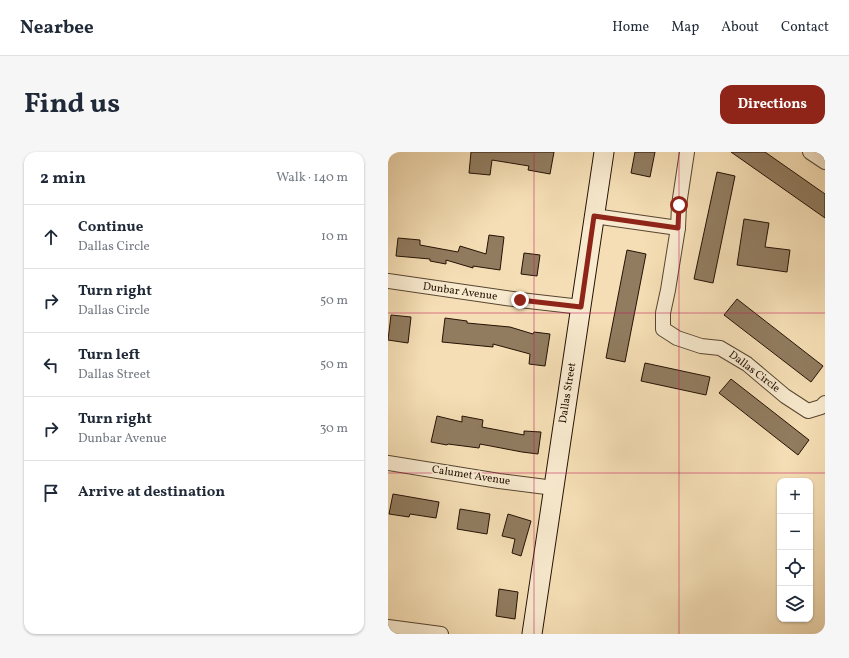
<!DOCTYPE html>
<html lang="en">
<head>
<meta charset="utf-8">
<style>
  :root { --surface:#fff; --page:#f6f6f7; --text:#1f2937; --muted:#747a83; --line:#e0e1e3; --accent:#8f2418 }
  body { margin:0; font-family:Vollkorn,serif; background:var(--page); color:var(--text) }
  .controls { position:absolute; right:12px; bottom:12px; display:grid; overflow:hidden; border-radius:8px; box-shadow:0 1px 3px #0004 }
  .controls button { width:36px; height:36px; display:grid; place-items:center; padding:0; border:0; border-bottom:1px solid var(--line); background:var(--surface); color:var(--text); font:20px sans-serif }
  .stop { position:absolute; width:12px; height:12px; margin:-9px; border:3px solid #8f2418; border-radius:50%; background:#fff }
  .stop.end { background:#8f2418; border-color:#fff; box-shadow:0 1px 4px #0008 }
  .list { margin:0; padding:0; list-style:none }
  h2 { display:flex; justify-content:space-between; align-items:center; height:52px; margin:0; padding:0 16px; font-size:17px }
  h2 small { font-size:13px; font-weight:400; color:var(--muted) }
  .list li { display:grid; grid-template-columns:26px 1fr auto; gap:12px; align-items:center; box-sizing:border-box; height:64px; padding:0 16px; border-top:1px solid var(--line) }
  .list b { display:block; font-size:15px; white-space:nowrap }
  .list p { margin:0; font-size:13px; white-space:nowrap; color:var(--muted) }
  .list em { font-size:13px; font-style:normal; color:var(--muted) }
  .icon { flex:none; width:22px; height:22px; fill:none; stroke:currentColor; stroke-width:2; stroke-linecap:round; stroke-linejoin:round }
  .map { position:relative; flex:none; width:437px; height:482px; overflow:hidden; border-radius:12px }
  header { display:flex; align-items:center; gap:24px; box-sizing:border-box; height:56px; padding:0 20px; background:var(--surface); border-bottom:1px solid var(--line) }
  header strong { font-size:19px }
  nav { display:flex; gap:22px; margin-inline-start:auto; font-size:14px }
  .intro { display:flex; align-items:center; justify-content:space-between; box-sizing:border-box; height:96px; padding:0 24px }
  h1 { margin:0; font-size:28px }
  .button { padding:10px 18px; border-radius:12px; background:var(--accent); color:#fff; font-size:14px; font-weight:700 }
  main { display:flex; gap:24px; padding:0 24px }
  aside { flex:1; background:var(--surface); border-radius:12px; box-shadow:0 1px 3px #0004 }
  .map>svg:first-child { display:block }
</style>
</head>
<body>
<header>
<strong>Nearbee</strong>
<nav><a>Home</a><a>Map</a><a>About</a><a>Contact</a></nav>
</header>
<div class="intro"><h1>Find us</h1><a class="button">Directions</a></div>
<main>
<aside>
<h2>2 min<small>Walk · 140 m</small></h2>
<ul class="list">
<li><svg class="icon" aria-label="ahead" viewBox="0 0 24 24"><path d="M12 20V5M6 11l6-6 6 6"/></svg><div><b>Continue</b><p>Dallas Circle</p></div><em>10 m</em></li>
<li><svg class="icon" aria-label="right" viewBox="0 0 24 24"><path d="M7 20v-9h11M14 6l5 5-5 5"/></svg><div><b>Turn right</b><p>Dallas Circle</p></div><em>50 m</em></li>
<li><svg class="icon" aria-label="left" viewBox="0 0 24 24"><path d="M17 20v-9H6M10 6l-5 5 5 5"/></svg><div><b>Turn left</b><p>Dallas Street</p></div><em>50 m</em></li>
<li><svg class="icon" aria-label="right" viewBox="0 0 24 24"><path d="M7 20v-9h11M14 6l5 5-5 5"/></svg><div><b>Turn right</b><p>Dunbar Avenue</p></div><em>30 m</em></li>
<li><svg class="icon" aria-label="arrive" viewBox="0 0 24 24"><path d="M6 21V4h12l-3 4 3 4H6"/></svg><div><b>Arrive at destination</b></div></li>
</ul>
</aside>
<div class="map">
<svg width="437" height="482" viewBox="0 0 437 482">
  <rect width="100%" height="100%" fill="#f5deb5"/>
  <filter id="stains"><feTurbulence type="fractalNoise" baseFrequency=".005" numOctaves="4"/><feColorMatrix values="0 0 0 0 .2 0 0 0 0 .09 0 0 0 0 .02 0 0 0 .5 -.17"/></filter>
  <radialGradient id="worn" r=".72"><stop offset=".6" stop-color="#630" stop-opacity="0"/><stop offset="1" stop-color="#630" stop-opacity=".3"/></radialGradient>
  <!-- building -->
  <g fill="#917c60" stroke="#241204">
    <path d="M 83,0 L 166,0 L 162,22 L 140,18 L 141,14 L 104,8 L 102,23 L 81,21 Z"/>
    <path d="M 247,0 L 267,0 L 262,25 L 243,21 Z"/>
    <path d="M 343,0 L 377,0 L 437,42 L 437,66 Z"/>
    <path d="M 329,20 L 347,24 L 325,131 L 306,127 Z"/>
    <path d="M 356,67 L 381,71 L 377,95 L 402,98 L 399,120 L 349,113 Z"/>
    <path d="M 101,83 L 116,85 L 112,118 L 85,114 L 85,116 L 58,108 L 58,112 L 42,109 L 42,107 L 8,104 L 10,86 L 32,88 L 32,93 L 70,100 L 72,94 L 98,102 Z"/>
    <path d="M 239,98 L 258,102 L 237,210 L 218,206 Z"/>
    <path d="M 136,101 L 152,103 L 149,124 L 133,122 Z"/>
    <path d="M 349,147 L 435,214 L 423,230 L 336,163 Z"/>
    <path d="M 3,163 L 23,165 L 20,191 L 0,188 Z"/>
    <path d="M 57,166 L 79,169 L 79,171 L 122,175 L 145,182 L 146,180 L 162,182 L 157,214 L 141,212 L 142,202 L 105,192 L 105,195 L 54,190 Z"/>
    <path d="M 257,211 L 322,225 L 318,243 L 253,229 Z"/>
    <path d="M 343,227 L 421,288 L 410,303 L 331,241 Z"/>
    <path d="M 49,264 L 74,270 L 74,264 L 95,268 L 94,275 L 136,283 L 136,279 L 153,280 L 150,302 L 134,300 L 92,292 L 91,296 L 60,292 L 59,293 L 43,290 Z"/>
    <path d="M 5,342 L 51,350 L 48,366 L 22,362 L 21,365 L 1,362 Z"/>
    <path d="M 72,357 L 102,362 L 99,382 L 69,377 Z"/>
    <path d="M 120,362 L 143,369 L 133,404 L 124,401 L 127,387 L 114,384 Z"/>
    <path d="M 111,437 L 130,440 L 127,467 L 108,464 Z"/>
  </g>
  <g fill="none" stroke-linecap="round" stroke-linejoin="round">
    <defs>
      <g id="street">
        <path d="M 299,0 L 291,53 L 290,76 L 280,138 L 275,161 L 275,177 L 289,186 L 313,194 L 332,196 L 359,212 L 397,244 L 420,259 L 433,255 L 437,251"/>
        <path d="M 422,0 L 437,10"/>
        <path d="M 206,64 L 290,76"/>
        <path d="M 0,129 L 132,148 L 193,155"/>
        <path d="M 0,311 L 111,329 L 166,336"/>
        <path d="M 0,475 L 53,482"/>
      </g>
      <path id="secondary" d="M 144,482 L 216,0"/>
    </defs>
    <!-- street casing -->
    <use href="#street" stroke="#584530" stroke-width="16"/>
    <!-- secondary casing -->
    <use href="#secondary" stroke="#241204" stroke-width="21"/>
    <!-- street -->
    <use href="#street" stroke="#f8eacf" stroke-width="14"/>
    <!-- secondary -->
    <use href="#secondary" stroke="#f8eacf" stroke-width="19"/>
  </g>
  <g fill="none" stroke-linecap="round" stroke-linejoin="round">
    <!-- route -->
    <path stroke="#8f2418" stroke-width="5" d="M 132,148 L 193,155 L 206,64 L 290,76 L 291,53"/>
  </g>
  <!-- grid -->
  <path fill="none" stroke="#c2185b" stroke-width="1" stroke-opacity="0.55" d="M 146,0 L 146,482M 291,0 L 291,482M 0,161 L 437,161M 0,321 L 437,321"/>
  <g text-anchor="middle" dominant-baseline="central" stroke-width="3.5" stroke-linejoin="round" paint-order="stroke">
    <!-- street labels -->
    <g font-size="11" fill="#241204" stroke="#f8eacf">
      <text transform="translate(72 140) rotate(8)">Dunbar Avenue</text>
      <text transform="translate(366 220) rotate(37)">Dallas Circle</text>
      <text transform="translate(180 241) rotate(-81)">Dallas Street</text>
      <text transform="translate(83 324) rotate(9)">Calumet Avenue</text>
    </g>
  </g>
  <rect width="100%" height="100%" filter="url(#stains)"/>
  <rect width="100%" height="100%" fill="url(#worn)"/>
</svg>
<div class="controls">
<button>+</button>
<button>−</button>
<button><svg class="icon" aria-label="locate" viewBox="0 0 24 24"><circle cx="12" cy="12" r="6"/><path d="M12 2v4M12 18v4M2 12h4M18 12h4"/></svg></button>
<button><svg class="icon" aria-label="layers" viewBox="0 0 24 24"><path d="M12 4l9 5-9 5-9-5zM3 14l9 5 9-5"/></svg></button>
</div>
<div class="stop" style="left:291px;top:53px"></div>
<div class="stop end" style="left:132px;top:148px"></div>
</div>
</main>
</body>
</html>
